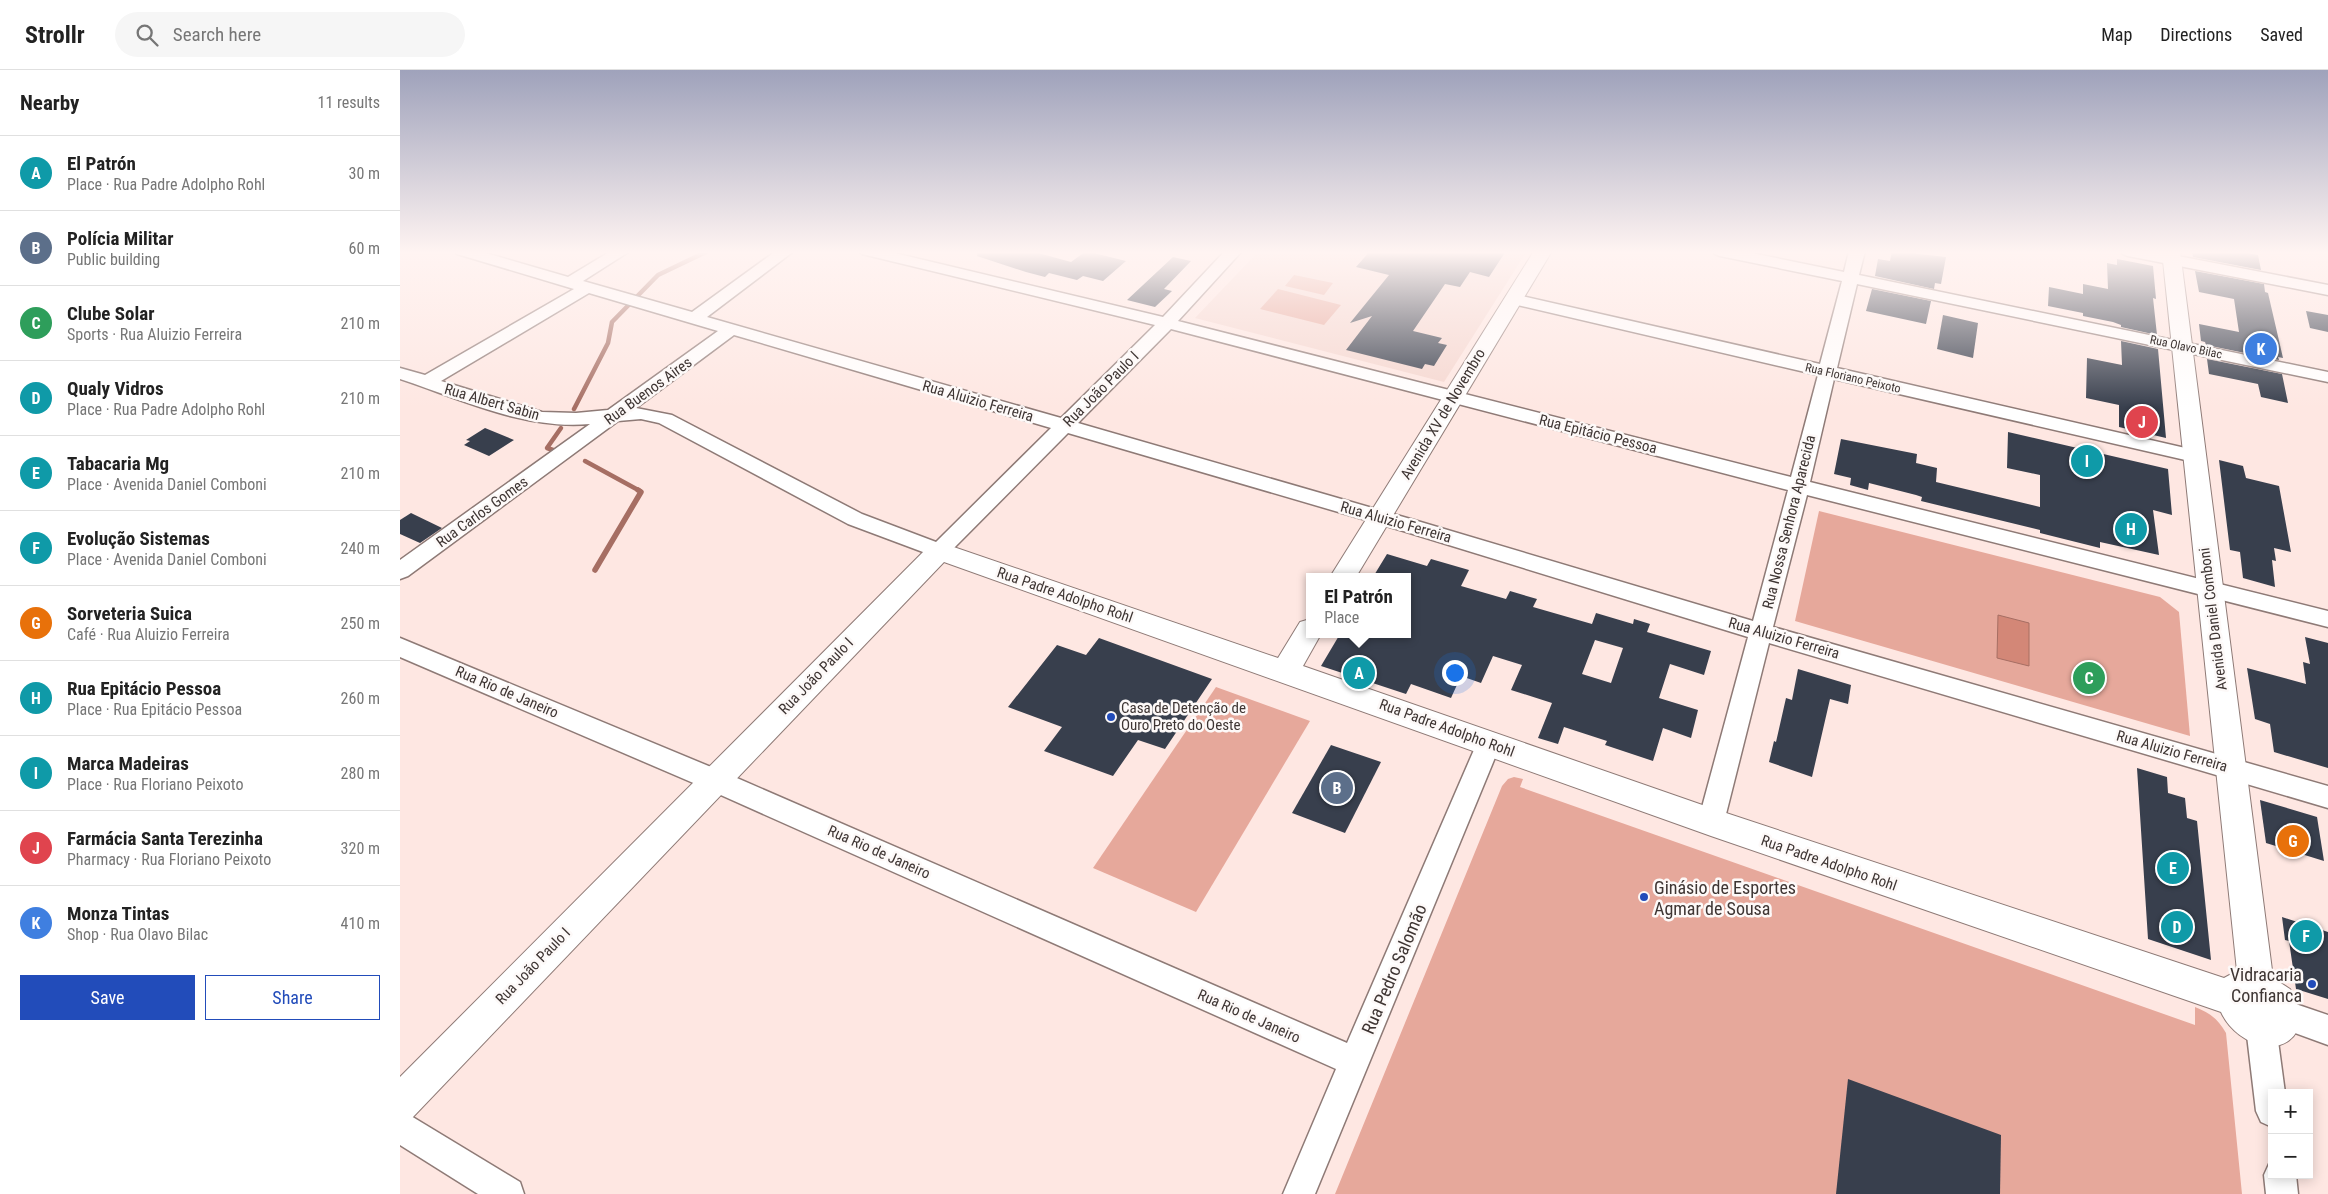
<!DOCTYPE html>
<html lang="en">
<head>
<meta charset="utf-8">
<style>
  :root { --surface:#fff; --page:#f6f6f6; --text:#222; --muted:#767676; --line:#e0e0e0; --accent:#224cba }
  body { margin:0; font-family:"Roboto Condensed",sans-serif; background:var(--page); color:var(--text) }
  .controls { position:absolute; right:15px; bottom:15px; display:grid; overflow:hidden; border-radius:0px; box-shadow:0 2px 12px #0003 }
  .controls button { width:45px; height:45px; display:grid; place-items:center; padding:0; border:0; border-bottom:1px solid var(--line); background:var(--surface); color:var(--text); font:25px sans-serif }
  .you { position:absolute; left:1054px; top:602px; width:18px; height:18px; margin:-12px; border:4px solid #fff; border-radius:50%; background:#1a73e8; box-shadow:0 0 0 8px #1a73e833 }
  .badge { display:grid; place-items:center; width:32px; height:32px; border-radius:50%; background:var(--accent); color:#fff; font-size:16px; font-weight:700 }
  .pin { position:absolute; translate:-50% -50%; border:2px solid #fff; box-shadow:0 1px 5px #0006 }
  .popup { position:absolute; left:906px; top:503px; width:105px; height:65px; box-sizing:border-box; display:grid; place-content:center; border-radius:0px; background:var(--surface); filter:drop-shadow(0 1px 4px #0005); font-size:16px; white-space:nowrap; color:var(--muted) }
  .popup b { font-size:19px; color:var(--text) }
  .popup::after { content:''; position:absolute; left:50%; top:100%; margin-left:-10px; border:10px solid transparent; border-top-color:var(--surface) }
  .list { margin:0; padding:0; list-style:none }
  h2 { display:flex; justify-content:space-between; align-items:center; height:65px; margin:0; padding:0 20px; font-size:21px }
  h2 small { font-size:16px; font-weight:400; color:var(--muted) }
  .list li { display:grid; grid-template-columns:32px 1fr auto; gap:15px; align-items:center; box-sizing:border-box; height:75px; padding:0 20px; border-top:1px solid var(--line) }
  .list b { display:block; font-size:19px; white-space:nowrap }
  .list p { margin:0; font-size:16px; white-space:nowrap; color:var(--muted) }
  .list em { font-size:16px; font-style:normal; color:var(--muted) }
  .actions { display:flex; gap:10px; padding:15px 20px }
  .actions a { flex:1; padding:11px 0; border:1px solid var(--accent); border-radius:0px; text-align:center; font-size:18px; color:var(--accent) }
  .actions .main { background:var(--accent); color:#fff }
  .icon { flex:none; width:28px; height:28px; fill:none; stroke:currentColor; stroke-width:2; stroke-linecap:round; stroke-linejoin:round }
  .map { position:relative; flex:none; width:1928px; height:1124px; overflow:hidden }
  header { display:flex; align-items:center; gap:30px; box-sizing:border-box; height:70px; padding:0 25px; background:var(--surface); border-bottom:1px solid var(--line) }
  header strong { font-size:24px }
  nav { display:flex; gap:28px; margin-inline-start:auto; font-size:18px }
  .search { width:350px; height:45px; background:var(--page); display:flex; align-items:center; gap:12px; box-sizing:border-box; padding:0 18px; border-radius:28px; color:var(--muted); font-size:19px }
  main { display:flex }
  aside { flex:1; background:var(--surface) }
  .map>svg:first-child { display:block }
</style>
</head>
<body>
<header>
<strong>Strollr</strong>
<div class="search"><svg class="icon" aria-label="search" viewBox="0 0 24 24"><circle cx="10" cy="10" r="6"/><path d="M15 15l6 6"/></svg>Search here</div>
<nav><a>Map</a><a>Directions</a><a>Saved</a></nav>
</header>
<main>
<aside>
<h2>Nearby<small>11 results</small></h2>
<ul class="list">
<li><span class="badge" style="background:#0f9aa8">A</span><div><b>El Patrón</b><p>Place · Rua Padre Adolpho Rohl</p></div><em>30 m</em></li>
<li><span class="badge" style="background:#5c6f8a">B</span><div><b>Polícia Militar</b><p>Public building</p></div><em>60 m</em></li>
<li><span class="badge" style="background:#2e9e5b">C</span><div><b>Clube Solar</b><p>Sports · Rua Aluizio Ferreira</p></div><em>210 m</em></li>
<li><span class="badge" style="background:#0f9aa8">D</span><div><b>Qualy Vidros</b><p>Place · Rua Padre Adolpho Rohl</p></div><em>210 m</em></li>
<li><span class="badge" style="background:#0f9aa8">E</span><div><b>Tabacaria Mg</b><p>Place · Avenida Daniel Comboni</p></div><em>210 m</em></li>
<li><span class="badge" style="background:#0f9aa8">F</span><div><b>Evolução Sistemas</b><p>Place · Avenida Daniel Comboni</p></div><em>240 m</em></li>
<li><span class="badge" style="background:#e8710a">G</span><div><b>Sorveteria Suica</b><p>Café · Rua Aluizio Ferreira</p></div><em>250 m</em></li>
<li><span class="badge" style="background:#0f9aa8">H</span><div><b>Rua Epitácio Pessoa</b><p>Place · Rua Epitácio Pessoa</p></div><em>260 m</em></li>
<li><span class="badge" style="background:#0f9aa8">I</span><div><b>Marca Madeiras</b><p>Place · Rua Floriano Peixoto</p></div><em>280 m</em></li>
<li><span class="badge" style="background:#e0444e">J</span><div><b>Farmácia Santa Terezinha</b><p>Pharmacy · Rua Floriano Peixoto</p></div><em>320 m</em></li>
<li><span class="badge" style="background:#3f7fe0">K</span><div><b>Monza Tintas</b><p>Shop · Rua Olavo Bilac</p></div><em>410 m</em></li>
</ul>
<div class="actions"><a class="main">Save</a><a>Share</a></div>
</aside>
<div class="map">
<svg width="1928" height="1124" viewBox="0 0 1928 1124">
  <rect width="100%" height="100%" fill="#fee7e2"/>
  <!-- built -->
  <path fill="#f5d7d0" d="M 859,181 L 1127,181 L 1044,312 L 795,248 Z"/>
  <!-- green -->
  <g fill="#e6a89b">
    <path d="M 894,205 L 933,213 L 924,225 L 885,216 Z"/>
    <path d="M 878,219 L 941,235 L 924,255 L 860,239 Z"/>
    <path d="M 1419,441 L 1760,527 L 1779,542 L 1790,666 L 1395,551 Z"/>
    <path d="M 816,617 L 910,651 L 796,842 L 693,798 Z"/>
    <path d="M 1114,707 L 1123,709 L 1120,717 L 1795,955 L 1795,937 C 1810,943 1818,949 1826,963 L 1842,1124 L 935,1124 L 1102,716 L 1108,709 Z"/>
  </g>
  <!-- water -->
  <path fill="#d38777" stroke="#a66e63" d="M 1598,545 L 1629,553 L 1629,596 L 1597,588 Z"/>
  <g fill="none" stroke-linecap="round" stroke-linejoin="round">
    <!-- stream-far1 -->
    <g stroke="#a66e63" stroke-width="4.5">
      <path d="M 174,339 L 208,273 L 212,252 L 258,205 L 308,181"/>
      <path d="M 153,380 L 147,378 L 161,358"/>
      <path d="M 185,391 L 240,421"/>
    </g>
    <!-- stream -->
    <path stroke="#a66e63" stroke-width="5.5" d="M 195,500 L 241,422 L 238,420"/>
  </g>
  <!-- building -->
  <g fill="#383f4d" fill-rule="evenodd">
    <path d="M 578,181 L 631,181 L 671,192 L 686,181 L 726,191 L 703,211 L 683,206 L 677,210 L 649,203 L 645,207 L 626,202 L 577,186 Z"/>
    <path d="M 970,181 L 1106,181 L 1089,207 L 1070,202 L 1060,217 L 1045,214 L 1013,261 L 1042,268 L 1038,273 L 1047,275 L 1034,296 L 1025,294 L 1022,299 L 946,280 L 972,246 L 950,253 L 989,205 L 956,197 Z"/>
    <path d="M 1492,181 L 1546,187 L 1541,214 L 1535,213 L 1534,219 L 1475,206 L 1478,189 L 1490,191 Z"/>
    <path d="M 1792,181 L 1836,181 L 1858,185 L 1861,200 L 1793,187 Z"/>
    <path d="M 773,187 L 791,191 L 764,219 L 772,221 L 755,237 L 727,230 Z"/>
    <path d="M 1717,189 L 1753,196 L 1756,229 L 1753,228 L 1757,265 L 1721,257 L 1721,255 L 1713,252 L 1683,246 L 1683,243 L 1648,236 L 1649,217 L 1683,224 L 1683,214 L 1708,219 L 1707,193 L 1717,195 Z"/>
    <path d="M 1795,201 L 1864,214 L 1865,222 L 1868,223 L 1883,288 L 1878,287 L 1879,290 L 1806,275 L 1805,272 L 1801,271 L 1799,254 L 1839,262 L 1834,229 L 1799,222 Z"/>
    <path d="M 1472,219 L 1531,231 L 1526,254 L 1466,241 Z"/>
    <path d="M 1906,241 L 1928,245 L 1928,262 L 1910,258 Z"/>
    <path d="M 1543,245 L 1578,253 L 1573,288 L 1537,279 Z"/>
    <path d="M 1721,271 L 1758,279 L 1766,368 L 1719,357 L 1719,335 L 1686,328 L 1687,288 L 1722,295 Z"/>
    <path d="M 1807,289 L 1882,304 L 1888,333 L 1861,327 L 1858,314 L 1809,304 Z"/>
    <path d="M 85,358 L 114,370 L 89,386 L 64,375 L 70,371 L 66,370 Z"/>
    <path d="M 1608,362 L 1768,399 L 1772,445 L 1753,440 L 1759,485 L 1700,472 L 1700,478 L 1640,463 L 1640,460 L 1521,431 L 1522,427 L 1516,425 L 1469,413 L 1468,420 L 1450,415 L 1451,408 L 1434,404 L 1441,369 L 1517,384 L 1516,393 L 1537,398 L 1536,412 L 1640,437 L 1640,405 L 1607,398 Z"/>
    <path d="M 1819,390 L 1843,396 L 1846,408 L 1879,416 L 1891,482 L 1874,478 L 1876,491 L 1872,490 L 1875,517 L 1843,508 L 1840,482 L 1830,480 Z"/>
    <path d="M 11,443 L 42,458 L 20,473 L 0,464 L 0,450 Z"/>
    <path d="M 987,484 L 1027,496 L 1031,489 L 1069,500 L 1061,516 L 1106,529 L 1110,521 L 1137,529 L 1133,537 L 1192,554 L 1196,543 L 1233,554 L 1234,549 L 1250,554 L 1247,562 L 1311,581 L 1304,605 L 1270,594 L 1259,628 L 1298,640 L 1291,668 L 1263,658 L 1253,691 L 1205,675 L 1207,671 L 1164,657 L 1158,674 L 1138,668 L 1152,633 L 1111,620 L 1122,595 L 1093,586 L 1081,613 L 1061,606 L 1051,628 L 1011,614 L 1006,624 L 921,596 L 940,564 L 1008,564 L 1008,507 L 973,507 ZM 1195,570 L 1223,578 L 1211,613 L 1182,604 Z"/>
    <path d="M 1905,567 L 1928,573 L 1928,698 L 1874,682 L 1870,654 L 1855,649 L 1847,598 L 1906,614 L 1903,592 L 1910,594 Z"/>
    <path d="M 699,568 L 812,609 L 765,679 L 738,670 L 713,706 L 644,681 L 662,657 L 608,637 L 657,575 L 686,585 Z"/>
    <path d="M 1398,599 L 1451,615 L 1448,634 L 1430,629 L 1412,707 L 1369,692 L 1374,671 L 1376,672 L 1386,628 L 1392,630 Z"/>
    <path d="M 931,675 L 981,692 L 945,763 L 892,743 Z"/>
    <path d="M 1737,698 L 1767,707 L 1768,723 L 1785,728 L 1787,748 L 1797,751 L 1811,890 L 1748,869 Z"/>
    <path d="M 1860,730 L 1917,747 L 1924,791 L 1866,773 Z"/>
    <path d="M 1882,847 L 1928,862 L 1928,929 L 1896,919 L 1889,871 L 1885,870 Z"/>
    <path d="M 1448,1009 L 1601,1065 L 1600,1124 L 1436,1124 Z"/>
  </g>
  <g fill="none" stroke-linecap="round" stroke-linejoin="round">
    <defs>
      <g id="street">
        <path d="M 54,181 L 79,181 L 168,207 L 211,181 L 230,181 L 183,211 L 292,242 L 376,181 L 394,181 L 307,247 L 661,348 L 755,255 L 462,184 L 459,181 L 486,181 L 763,247 L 825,181 L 842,181 L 778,251 L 1391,407 L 1418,305 L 1113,234 L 1107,232 L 1105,229 L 1107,226 L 1113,224 L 1420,294 L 1442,211 L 1320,186 L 1315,184 L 1312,181 L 1342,181 L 1444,202 L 1449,181 L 1465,181 L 1459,205 L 1928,302 L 1928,312 L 1457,214 L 1437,298 L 1794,380 L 1801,382 L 1804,386 L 1801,390 L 1794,392 L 1434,309 L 1410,412 L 1928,541 L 1928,557 L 1407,425 L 1373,557 L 1928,716 L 1928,738 L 1369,573 L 1324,752 L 1320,760 L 1311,763 L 1302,760 L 1298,752 L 1348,567 L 1000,460 L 668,363 L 546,486 L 539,488 L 448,454 L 259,353 L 241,349 L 218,351 L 8,506 L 0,509 L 0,490 L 190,354 C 124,360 61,329 0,309 L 0,298 L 25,305 L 174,219 L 57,184 ZM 189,223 L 318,261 L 208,340 L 176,343 L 142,342 L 41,311 ZM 771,259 L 1388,420 L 1353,551 L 1014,450 L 678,353 ZM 334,265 L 651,358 L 536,472 L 462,444 L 272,345 L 236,338 Z"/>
        <path d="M 1720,181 L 1752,181 L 1928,215 L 1928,225 L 1728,186 L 1723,184 Z"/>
        <path d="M 0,568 L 323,702 L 947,973 L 1080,666 L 1089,663 L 1098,666 L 1101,673 L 915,1124 L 883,1124 L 936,999 L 305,718 L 0,587 Z"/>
        <path d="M 1884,930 L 1928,945 L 1928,975 L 1876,956 L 1885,1023 L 1872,1023 L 1872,1057 L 1861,1052 L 1856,1041 L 1846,957 L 1850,947 L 1861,942 L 1870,946 L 1874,935 Z"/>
        <path d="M 0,1041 L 11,1046 L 120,1112 L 124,1124 L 78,1124 L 0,1075 Z"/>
        <path d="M 1872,1092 L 1872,1105 L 1896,1105 L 1898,1124 L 1866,1124 L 1864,1105 L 1869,1094 Z"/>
      </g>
      <g id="secondary">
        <path d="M 1134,181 L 1152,181 L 956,507 L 930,507 Z"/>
        <path d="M 1762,181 L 1780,181 L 1873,908 L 1890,919 L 1902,945 C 1895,995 1837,978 1821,942 L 1311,766 L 544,492 L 13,1047 L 0,1053 L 0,1007 L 530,475 L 539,472 L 878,588 L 900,552 L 910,549 L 910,564 L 921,564 L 903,596 L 1311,738 L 1824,908 L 1837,901 Z"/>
      </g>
    </defs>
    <!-- street casing -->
    <use href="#street" stroke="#8e7a76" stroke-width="3"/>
    <!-- secondary casing -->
    <use href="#secondary" stroke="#8e7a76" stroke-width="2"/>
    <!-- street -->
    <use href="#street" fill="#fff" fill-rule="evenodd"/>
    <!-- secondary -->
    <use href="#secondary" fill="#fff" fill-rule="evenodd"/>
  </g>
  <!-- sky -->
  <linearGradient id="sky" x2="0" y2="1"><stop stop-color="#9fa2bb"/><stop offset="0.54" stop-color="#fff4f2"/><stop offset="1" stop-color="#fff4f2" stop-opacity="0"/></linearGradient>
  <rect width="1928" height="338" fill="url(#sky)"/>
  <!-- markers -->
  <g fill="#224cba" stroke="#fdf9f8" stroke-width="2">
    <circle cx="711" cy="647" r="5"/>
    <circle cx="1244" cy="827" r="5"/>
    <circle cx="1912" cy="914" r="5"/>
  </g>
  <g text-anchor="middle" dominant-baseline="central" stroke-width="5" stroke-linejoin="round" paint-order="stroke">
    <!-- far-street labels -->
    <g font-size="12" fill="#3e3533" stroke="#fdf9f8">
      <text transform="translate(1786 277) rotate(12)">Rua Olavo Bilac</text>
      <text transform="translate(1453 308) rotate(13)">Rua Floriano Peixoto</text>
    </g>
    <!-- street labels -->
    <g font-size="15" fill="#3e3533" stroke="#fdf9f8">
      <text transform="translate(701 319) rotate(-45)">Rua João Paulo I</text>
      <text transform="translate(248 321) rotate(-36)">Rua Buenos Aires</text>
      <text transform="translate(578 331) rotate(16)">Rua Aluizio Ferreira</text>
      <text transform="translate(92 332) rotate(16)">Rua Albert Sabin</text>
      <text transform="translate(1043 344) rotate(-59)">Avenida XV de Novembro</text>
      <text transform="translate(1198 364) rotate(14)">Rua Epitácio Pessoa</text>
      <text transform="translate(82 442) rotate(-36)">Rua Carlos Gomes</text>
      <text transform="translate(996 452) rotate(16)">Rua Aluizio Ferreira</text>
      <text transform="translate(1389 452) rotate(-76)">Rua Nossa Senhora Aparecida</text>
      <text transform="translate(665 525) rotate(19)">Rua Padre Adolpho Rohl</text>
      <text transform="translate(1813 549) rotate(-97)">Avenida Daniel Comboni</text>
      <text transform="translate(1384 568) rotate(16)">Rua Aluizio Ferreira</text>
      <text transform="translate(416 606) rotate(-46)">Rua João Paulo I</text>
      <text transform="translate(107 622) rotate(23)">Rua Rio de Janeiro</text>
      <text transform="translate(1047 658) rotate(20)">Rua Padre Adolpho Rohl</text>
      <text transform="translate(1772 681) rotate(16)">Rua Aluizio Ferreira</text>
      <text transform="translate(479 782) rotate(24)">Rua Rio de Janeiro</text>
      <text transform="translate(1429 793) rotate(19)">Rua Padre Adolpho Rohl</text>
      <text transform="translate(133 896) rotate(-46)">Rua João Paulo I</text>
      <text transform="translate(849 946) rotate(24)">Rua Rio de Janeiro</text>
    </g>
    <!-- poi labels -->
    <g font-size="15" fill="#3e3533" stroke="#fdf9f8" text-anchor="start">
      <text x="721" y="638">Casa de Detenção de<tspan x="721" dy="17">Ouro Preto do Oeste</tspan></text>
    </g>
    <!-- near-poi labels -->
    <g font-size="18" fill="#3e3533" stroke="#fdf9f8" text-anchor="start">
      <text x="1254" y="817">Ginásio de Esportes<tspan x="1254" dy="21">Agmar de Sousa</tspan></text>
      <text x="1902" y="904" text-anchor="end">Vidracaria<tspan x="1902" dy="21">Confianca</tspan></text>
    </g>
    <!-- near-street labels -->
    <g font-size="18" fill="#3e3533" stroke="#fdf9f8">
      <text transform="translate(994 899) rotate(-67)">Rua Pedro Salomão</text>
    </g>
  </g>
</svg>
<div class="controls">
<button>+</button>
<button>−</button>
</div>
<div class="you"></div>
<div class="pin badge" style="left:959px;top:603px;background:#0f9aa8">A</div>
<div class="popup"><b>El Patrón</b>Place</div>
<div class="pin badge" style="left:937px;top:718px;background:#5c6f8a">B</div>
<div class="pin badge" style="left:1689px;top:608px;background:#2e9e5b">C</div>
<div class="pin badge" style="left:1777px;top:857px;background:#0f9aa8">D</div>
<div class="pin badge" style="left:1773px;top:798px;background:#0f9aa8">E</div>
<div class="pin badge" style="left:1906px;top:866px;background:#0f9aa8">F</div>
<div class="pin badge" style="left:1893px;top:771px;background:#e8710a">G</div>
<div class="pin badge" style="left:1731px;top:459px;background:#0f9aa8">H</div>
<div class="pin badge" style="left:1687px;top:391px;background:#0f9aa8">I</div>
<div class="pin badge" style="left:1742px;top:352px;background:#e0444e">J</div>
<div class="pin badge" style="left:1861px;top:279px;background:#3f7fe0">K</div>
</div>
</main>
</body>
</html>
